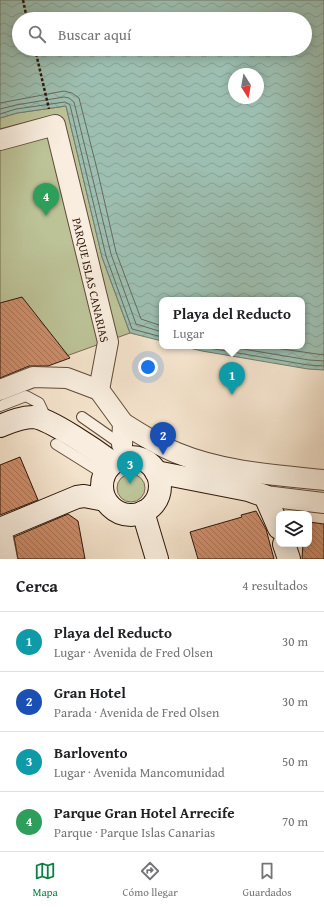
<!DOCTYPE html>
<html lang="es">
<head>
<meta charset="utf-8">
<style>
  :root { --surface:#fff; --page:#f2f2f2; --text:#202124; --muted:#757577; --line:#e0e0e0; --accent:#0b8043 }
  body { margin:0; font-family:"Gentium Book Plus",serif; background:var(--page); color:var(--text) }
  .controls { position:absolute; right:12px; bottom:12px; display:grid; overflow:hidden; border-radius:8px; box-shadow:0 2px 10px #0003 }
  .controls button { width:36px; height:36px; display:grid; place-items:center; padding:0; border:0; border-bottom:1px solid var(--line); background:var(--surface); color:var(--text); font:20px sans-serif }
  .compass { position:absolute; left:228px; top:68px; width:36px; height:36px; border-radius:50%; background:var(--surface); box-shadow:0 2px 10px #0003; rotate:169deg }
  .you { position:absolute; left:148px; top:367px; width:14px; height:14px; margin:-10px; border:3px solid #fff; border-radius:50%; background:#1a73e8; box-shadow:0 0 0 6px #1a73e833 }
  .badge { display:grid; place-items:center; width:26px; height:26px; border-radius:50%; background:var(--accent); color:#fff; font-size:13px; font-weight:700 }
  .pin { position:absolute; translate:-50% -33px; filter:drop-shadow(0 1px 2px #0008) }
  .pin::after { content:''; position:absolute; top:21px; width:14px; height:12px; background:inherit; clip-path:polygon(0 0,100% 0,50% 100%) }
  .popup { position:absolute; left:159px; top:297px; width:146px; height:52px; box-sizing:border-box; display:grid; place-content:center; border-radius:8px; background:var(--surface); filter:drop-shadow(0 1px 3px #0005); font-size:13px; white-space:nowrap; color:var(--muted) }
  .popup b { font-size:15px; color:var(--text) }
  .popup::after { content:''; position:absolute; left:50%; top:100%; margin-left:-8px; border:8px solid transparent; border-top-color:var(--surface) }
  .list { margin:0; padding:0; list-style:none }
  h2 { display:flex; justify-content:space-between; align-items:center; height:52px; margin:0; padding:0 16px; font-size:17px }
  h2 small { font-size:13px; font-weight:400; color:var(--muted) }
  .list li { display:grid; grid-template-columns:26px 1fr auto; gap:12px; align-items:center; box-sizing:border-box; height:60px; padding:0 16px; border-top:1px solid var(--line) }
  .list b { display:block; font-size:15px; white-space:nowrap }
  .list p { margin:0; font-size:13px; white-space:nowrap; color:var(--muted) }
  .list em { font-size:13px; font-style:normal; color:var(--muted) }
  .icon { flex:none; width:22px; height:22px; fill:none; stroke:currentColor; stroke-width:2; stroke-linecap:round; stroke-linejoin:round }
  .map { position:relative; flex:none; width:324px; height:559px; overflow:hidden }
  .search { position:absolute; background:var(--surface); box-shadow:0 2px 10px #0003; left:12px; right:12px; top:12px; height:44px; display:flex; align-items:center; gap:10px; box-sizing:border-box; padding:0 14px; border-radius:22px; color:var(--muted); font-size:15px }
  .sheet { height:292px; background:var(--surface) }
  nav { display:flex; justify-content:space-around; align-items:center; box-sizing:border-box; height:56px; border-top:1px solid var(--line); background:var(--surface); font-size:11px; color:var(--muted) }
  nav a { display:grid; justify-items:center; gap:2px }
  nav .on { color:var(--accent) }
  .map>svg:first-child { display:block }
</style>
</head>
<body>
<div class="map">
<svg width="324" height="559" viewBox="0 0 324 559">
  <defs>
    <pattern id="water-waves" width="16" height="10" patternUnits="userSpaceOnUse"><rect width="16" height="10" fill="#9dbfb1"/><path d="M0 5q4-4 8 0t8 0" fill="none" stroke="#88a397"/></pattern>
    <pattern id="building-back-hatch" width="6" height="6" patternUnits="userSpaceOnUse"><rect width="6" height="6" fill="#cd8e6c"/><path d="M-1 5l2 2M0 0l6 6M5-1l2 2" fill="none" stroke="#a77357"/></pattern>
  </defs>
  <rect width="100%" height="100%" fill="#f4e3cc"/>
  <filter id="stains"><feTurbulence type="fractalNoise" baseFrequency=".005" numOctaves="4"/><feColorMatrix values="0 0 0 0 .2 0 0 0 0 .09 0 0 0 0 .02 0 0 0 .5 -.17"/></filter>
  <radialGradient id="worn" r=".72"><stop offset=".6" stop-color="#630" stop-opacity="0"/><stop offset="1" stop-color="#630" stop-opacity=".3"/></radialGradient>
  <!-- green -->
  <g fill="#bcc397" stroke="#756d50">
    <path d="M 66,106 L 102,257 L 130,333 L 0,380 L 0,118 L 17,113 Z"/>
    <circle cx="131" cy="488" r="14"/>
  </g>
  <!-- water -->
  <path fill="url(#water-waves)" stroke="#717c6e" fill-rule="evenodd" d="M 0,0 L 324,0 L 324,370 L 308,369 L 202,351 L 181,346 L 302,346 L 302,300 L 162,300 L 162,341 L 130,333 L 102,257 L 66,106 L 17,113 L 0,118 ZM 19,19 L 305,19 L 305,49 L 19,49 ZM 234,74 L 258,74 L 258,98 L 234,98 Z"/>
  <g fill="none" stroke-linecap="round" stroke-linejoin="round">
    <!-- shore -->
    <g stroke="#666b5e" stroke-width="1">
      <path d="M 0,103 L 64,91 L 72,93 L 79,98 L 98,173 L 116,252 L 141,319 L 162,326"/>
      <path d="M 0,109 L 16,105 L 64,97 L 69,98 L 74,102 L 111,254 L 136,324 L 162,332"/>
      <path d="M 0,114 L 16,109 L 65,102 L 70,105 L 106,256 L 132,329 L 162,337"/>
      <path d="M 197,346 L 308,365 L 324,366"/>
      <path d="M 225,346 L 309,360 L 324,361"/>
      <path d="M 261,346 L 324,355"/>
    </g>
  </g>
  <!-- building -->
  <g fill="url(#building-back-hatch)" stroke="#2e170a">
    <path d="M 22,297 L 70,358 L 48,366 L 29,366 L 0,378 L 0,303 Z"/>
    <path d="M 20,457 L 38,500 L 0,515 L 0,465 Z"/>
    <path d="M 256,511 L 266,529 L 274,559 L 198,559 L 190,532 L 242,517 L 241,515 Z"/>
    <path d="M 68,514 L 78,521 L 85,559 L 18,559 L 14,537 Z"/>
    <path d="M 309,522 L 324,524 L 324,559 L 302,559 L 303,544 L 309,544 Z"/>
  </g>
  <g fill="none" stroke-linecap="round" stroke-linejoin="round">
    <defs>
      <g id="lane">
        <path d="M 0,406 L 26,396 L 39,403 L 47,420"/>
        <path d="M 82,417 L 122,445 L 130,457"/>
        <path d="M 56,444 L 96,469 L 102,479"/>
      </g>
      <g id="street">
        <path d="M 0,140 L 55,125 L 108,342 L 99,390"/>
        <path d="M 0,390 L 33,377 L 67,378 L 99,390"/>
        <path d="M 99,390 L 123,423 L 122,445"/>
        <path d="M 123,423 C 140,434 158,445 177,453 C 223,472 274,475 324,480"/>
        <path d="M 265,496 L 324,503"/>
        <path d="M 1,528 L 7,559"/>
      </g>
      <g id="secondary">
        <path d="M 0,426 C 10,422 21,417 33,417 C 49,418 98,452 113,463"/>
        <circle cx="131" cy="486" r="29"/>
        <path d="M 156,472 L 248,490 L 265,496 L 279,528"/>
        <path d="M 143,512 L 157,559"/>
        <path d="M 0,529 L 77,497 L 84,496 L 105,500"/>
        <path d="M 284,544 L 289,559"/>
      </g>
    </defs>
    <!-- lane casing -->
    <use href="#lane" stroke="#604a3a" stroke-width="12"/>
    <!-- street casing -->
    <use href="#street" stroke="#604a3a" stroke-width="22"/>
    <!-- secondary casing -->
    <use href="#secondary" stroke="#2e170a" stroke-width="24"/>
    <!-- path -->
    <g stroke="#2e170a" stroke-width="2.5" stroke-dasharray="3 2" stroke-linecap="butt">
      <path d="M 23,0 L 27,19"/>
      <path d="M 35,49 L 49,109"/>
    </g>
    <!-- lane -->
    <use href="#lane" stroke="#f8edde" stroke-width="10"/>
    <!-- street -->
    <use href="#street" stroke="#f8edde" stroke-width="20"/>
    <!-- secondary -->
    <use href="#secondary" stroke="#f8edde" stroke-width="22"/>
  </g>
  <g text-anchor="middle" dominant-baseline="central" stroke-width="3" stroke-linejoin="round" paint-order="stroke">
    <!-- street labels -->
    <g font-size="12" fill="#2e170a" stroke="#f8edde">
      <text transform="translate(91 280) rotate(77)">PARQUE ISLAS CANARIAS</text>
    </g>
  </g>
  <rect width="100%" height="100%" filter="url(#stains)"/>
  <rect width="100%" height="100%" fill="url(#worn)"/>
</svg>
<div class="controls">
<button><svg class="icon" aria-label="layers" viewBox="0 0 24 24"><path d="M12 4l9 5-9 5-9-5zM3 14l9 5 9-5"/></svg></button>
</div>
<svg class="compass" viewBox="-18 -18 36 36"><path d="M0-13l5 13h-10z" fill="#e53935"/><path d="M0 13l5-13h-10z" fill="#757577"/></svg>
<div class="you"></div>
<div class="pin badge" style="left:232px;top:395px;background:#0f9aa8">1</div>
<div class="popup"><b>Playa del Reducto</b>Lugar</div>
<div class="pin badge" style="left:163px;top:455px;background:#1a4fb4">2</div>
<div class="pin badge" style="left:130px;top:484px;background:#0f9aa8">3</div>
<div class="pin badge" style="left:46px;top:216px;background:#2e9e5b">4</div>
<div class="search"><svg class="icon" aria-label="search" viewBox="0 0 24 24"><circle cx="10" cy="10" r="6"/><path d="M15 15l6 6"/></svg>Buscar aquí</div>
</div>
<section class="sheet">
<h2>Cerca<small>4 resultados</small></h2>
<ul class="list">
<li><span class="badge" style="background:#0f9aa8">1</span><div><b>Playa del Reducto</b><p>Lugar · Avenida de Fred Olsen</p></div><em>30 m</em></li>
<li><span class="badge" style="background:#1a4fb4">2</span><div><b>Gran Hotel</b><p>Parada · Avenida de Fred Olsen</p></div><em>30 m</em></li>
<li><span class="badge" style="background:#0f9aa8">3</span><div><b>Barlovento</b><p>Lugar · Avenida Mancomunidad</p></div><em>50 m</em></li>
<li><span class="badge" style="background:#2e9e5b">4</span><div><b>Parque Gran Hotel Arrecife</b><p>Parque · Parque Islas Canarias</p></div><em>70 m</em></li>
</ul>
</section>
<nav>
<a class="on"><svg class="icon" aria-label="map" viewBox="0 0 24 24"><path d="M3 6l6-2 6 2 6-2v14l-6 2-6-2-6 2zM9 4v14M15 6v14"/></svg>Mapa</a>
<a><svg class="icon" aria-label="directions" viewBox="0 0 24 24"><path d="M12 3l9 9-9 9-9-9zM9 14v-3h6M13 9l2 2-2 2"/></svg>Cómo llegar</a>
<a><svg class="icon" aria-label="saved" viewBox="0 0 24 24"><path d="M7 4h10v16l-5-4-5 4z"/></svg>Guardados</a>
</nav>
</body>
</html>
